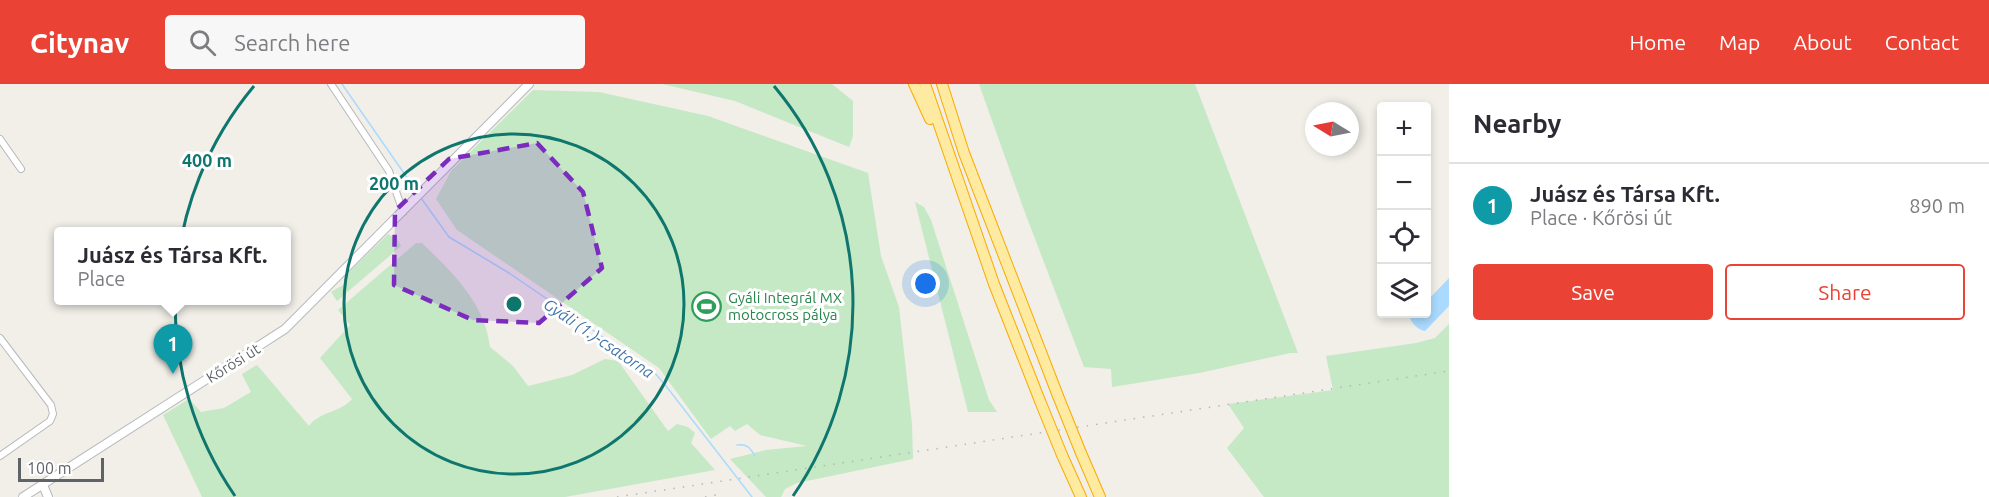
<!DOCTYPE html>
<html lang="en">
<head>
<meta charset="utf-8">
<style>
  :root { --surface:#fff; --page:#f7f7f7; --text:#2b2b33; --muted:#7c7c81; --line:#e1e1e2; --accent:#ea4335 }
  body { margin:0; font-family:Ubuntu,sans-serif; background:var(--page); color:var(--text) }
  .controls { position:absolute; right:18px; top:18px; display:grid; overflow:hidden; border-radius:6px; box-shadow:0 3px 9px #0003 }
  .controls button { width:54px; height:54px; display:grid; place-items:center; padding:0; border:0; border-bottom:2px solid var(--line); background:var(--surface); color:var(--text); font:30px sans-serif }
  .compass { position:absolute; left:1305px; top:18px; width:54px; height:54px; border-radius:50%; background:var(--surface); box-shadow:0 3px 9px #0003; rotate:280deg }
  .scale { position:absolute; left:18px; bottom:15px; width:86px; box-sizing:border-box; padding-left:6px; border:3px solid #5f6368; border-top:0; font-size:16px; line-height:21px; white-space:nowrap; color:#5f6368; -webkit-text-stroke:4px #fff; paint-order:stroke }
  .you { position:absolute; left:926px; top:200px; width:21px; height:21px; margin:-15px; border:4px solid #fff; border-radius:50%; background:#1a73e8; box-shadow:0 0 0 9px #1a73e833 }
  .badge { display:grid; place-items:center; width:39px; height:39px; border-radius:50%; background:var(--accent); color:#fff; font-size:20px; font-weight:700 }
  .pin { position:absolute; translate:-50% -50px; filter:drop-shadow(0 2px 3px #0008) }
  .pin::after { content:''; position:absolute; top:32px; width:21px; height:18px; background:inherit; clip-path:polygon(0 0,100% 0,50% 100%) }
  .popup { position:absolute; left:54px; top:143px; width:237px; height:78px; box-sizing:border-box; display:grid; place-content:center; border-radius:6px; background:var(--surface); filter:drop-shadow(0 2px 4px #0005); font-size:20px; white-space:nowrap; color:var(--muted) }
  .popup b { font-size:22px; color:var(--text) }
  .popup::after { content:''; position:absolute; left:50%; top:100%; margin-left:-12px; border:12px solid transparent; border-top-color:var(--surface) }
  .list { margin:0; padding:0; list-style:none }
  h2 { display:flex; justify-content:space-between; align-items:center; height:78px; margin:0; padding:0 24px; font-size:26px }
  h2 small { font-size:20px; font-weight:400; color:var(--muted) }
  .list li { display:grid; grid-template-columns:39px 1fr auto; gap:18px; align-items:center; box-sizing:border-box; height:84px; padding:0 24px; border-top:2px solid var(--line) }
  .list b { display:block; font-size:22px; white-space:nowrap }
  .list p { margin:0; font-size:20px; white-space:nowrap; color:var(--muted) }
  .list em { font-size:20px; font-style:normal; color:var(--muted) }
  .actions { display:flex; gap:12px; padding:18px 24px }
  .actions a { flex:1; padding:14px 0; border:2px solid var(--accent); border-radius:6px; text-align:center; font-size:21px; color:var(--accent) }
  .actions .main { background:var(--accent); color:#fff }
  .icon { flex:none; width:33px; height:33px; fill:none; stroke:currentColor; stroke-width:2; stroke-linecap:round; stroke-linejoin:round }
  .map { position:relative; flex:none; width:1449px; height:413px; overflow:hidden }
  header { display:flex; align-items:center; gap:36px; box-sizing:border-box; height:84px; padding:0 30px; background:var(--accent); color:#fff }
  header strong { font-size:28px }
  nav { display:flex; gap:33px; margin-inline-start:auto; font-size:21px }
  .search { width:420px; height:54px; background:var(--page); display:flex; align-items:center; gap:15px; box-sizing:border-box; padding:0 21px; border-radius:6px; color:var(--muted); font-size:22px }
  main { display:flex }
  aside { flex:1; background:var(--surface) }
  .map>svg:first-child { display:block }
</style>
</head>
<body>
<header>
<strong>Citynav</strong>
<div class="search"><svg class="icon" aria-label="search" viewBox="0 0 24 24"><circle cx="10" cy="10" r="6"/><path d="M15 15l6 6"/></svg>Search here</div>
<nav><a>Home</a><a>Map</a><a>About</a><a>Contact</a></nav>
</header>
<main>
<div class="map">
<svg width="1449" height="413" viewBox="0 0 1449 413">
  <rect width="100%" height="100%" fill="#f1efe8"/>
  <!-- green -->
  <g fill="#c5e8c5">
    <path d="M 662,0 L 832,0 L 853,17 L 853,52 L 849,63 L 735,17 Z"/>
    <path d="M 979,0 L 1195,0 L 1298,269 L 1290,269 L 1199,289 L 1112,303 L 1111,285 L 1084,283 L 1024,126 Z"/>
    <path d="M 533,6 L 599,8 L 708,32 L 868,89 L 881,172 L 899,223 L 912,340 L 913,375 L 797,399 L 785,405 L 781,413 L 766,413 L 730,375 L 766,366 L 807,362 L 760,351 L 747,340 L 735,347 L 730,342 L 711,355 L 659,284 L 457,146 L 436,115 L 451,87 Z"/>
    <path d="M 915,118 L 924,123 L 931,136 L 989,316 L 997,328 L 968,328 Z"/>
    <path d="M 388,150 L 398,156 L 401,162 L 337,217 L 331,208 L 343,201 L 350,187 Z"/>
    <path d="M 416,159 L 422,159 C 452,188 485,219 490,263 L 513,282 L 528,302 L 572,291 L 605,275 L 618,277 L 668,347 L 677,340 L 688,343 L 695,349 L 691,359 L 715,386 L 565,413 L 202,413 L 163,331 L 189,315 L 201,328 L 224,324 L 251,308 L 242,290 L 257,281 L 309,342 C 320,327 340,329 352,315 L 320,274 L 350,241 L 338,226 Z"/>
    <path d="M 1449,240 L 1449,413 L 1264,413 L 1227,364 L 1244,344 L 1228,320 L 1333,306 L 1326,272 L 1416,259 L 1435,254 Z"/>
  </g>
  <!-- water -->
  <path fill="#aadaff" d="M 1449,194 L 1449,222 L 1425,247 C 1419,246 1412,240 1410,234 L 1415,230 L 1426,230 L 1427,217 Z"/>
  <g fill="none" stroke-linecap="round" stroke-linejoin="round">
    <!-- stream -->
    <g stroke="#aadaff" stroke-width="1.5">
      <path d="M 342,0 L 417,108"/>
      <path d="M 421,114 L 449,153 L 509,189 L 654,288 L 666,302 L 752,413"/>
      <path d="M 737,361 C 748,360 750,364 755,372"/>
    </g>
    <defs>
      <g id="minor">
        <path d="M 331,0 L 389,87 L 403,128"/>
        <path d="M 0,55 L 21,85"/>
        <path d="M 0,254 L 51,321 L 53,330 L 50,337 L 0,372"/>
      </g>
      <g id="secondary">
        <path d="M 43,401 L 48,413"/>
        <path d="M 23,413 L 285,245 L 529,0"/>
      </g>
      <g id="trunk">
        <path d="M 914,0 L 930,35"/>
        <path d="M 925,0 L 994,200 L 1040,317"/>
        <path d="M 942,0 L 964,69 L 1058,312"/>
        <path d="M 1081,369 L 1100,413"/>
        <path d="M 1062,371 L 1081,413"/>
      </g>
    </defs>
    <!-- minor casing -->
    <use href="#minor" stroke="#b5b8bc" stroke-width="8"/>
    <!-- secondary casing -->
    <use href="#secondary" stroke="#b6babf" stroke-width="10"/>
    <!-- trunk casing -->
    <use href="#trunk" stroke="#f9ab00" stroke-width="12"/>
    <!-- minor -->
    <use href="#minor" stroke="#fff" stroke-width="6"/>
    <!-- secondary -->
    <use href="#secondary" stroke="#fff" stroke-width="8"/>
    <!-- trunk -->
    <use href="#trunk" stroke="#feeaa1" stroke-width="10"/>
    <!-- rail -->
    <g stroke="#b6b7b8" stroke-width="1.5" stroke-dasharray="1.5 8" stroke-linecap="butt">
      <path d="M 617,413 L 1449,287"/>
      <path d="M 705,413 L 722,410"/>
    </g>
    <defs>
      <g id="trunk-bridge">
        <path d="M 1058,312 L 1081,369"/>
        <path d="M 1040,317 L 1062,371"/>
      </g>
    </defs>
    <!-- trunk-bridge casing -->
    <use href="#trunk-bridge" stroke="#f9ab00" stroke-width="12" stroke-linecap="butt"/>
    <!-- trunk-bridge -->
    <use href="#trunk-bridge" stroke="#feeaa1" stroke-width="10"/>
  </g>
  <!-- marked area -->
  <path fill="#7b2cbf" fill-opacity="0.2" stroke="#7b2cbf" stroke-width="4.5" stroke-dasharray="12 8" stroke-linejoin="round" d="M 537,59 L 583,108 L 602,184 L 539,239 L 473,236 L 394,201 L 395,127 L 449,75 Z"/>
  <!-- distance rings -->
  <g fill="none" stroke="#0f766e" stroke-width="3">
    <circle cx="514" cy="220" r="170"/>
    <path d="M235 412A339 339 0 0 1 254 2M774 2A339 339 0 0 1 793 412"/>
  </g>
  <!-- icons -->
  <defs>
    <symbol id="stadium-ring" viewBox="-11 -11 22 22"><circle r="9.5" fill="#fff" stroke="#2e9e5b" stroke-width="1.5"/><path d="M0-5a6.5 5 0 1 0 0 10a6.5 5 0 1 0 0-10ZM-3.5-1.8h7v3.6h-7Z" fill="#2e9e5b"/></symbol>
  </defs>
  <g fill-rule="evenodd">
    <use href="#stadium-ring" x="690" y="206" width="33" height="33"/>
  </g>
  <g text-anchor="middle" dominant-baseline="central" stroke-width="6" stroke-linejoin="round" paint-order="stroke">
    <!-- leisure labels -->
    <g font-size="15" fill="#27864d" stroke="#fff" text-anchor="start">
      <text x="728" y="213">Gyáli Integrál MX<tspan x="728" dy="17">motocross pálya</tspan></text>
    </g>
    <!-- street labels -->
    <g font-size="15" fill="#5f6368" stroke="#fff">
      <text transform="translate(233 279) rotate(-32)">Kőrösi út</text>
    </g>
    <!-- water labels -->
    <g font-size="16" font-style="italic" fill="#4174aa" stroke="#fff">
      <text transform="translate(599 254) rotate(34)">Gyáli (1.)-csatorna</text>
    </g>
  </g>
  <circle cx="514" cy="220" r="9" fill="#0f766e" stroke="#fff" stroke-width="3"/>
  <g font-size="18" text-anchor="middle" font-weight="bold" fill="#0f766e" stroke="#fff" stroke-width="6" stroke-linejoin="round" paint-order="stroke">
    <text x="207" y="83">400 m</text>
    <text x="394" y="106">200 m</text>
  </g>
</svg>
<div class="controls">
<button>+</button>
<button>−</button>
<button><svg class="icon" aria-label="locate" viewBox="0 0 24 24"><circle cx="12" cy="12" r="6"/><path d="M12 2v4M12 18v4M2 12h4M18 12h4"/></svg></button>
<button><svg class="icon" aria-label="layers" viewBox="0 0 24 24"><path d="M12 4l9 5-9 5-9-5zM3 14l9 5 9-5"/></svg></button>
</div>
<svg class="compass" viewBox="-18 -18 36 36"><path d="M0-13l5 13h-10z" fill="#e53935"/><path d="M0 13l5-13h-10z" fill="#7c7c81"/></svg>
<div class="scale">100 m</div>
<div class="you"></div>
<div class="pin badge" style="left:173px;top:290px;background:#0f9aa8">1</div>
<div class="popup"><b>Juász és Társa Kft.</b>Place</div>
</div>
<aside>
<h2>Nearby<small></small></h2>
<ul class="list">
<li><span class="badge" style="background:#0f9aa8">1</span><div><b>Juász és Társa Kft.</b><p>Place · Kőrösi út</p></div><em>890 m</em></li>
</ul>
<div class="actions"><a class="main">Save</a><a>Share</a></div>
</aside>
</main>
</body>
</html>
